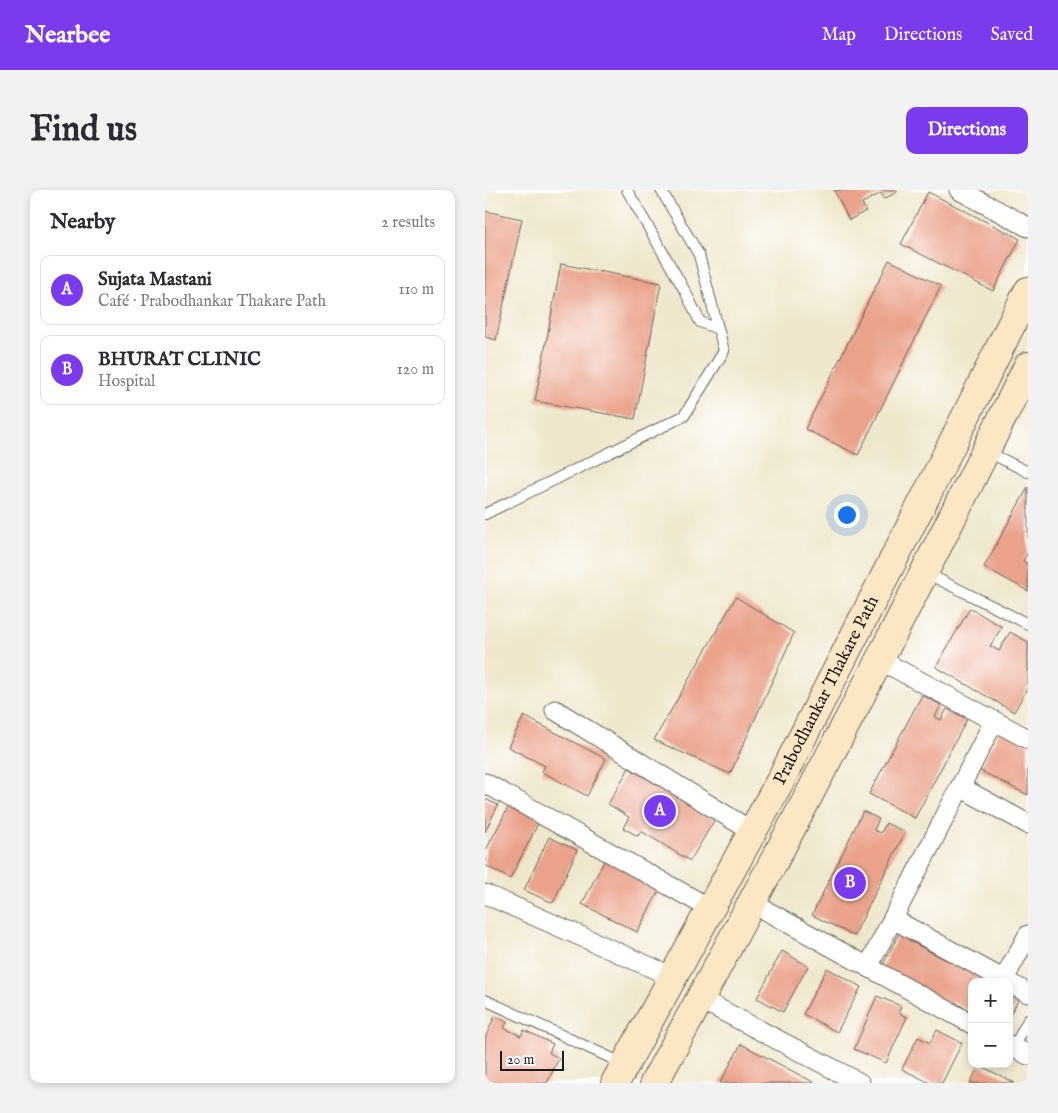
<!DOCTYPE html>
<html lang="en">
<head>
<meta charset="utf-8">
<style>
  :root { --surface:#fff; --page:#f2f2f3; --text:#2b2b33; --muted:#7c7c81; --line:#e1e1e2; --accent:#7c3aed }
  body { margin:0; font-family:"IM FELL English",serif; background:var(--page); color:var(--text) }
  .controls { position:absolute; right:15px; bottom:15px; display:grid; overflow:hidden; border-radius:10px; box-shadow:0 2px 8px #0003 }
  .controls button { width:45px; height:45px; display:grid; place-items:center; padding:0; border:0; border-bottom:1px solid var(--line); background:var(--surface); color:var(--text); font:25px sans-serif }
  .scale { position:absolute; left:15px; bottom:12px; width:64px; box-sizing:border-box; padding-left:5px; border:2px solid #1c1c1c; border-top:0; font-size:14px; line-height:18px; white-space:nowrap; color:#1c1c1c; -webkit-text-stroke:4px #fff; paint-order:stroke }
  .you { position:absolute; left:361px; top:324px; width:18px; height:18px; margin:-12px; border:4px solid #fff; border-radius:50%; background:#1a73e8; box-shadow:0 0 0 8px #1a73e833 }
  .badge { display:grid; place-items:center; width:32px; height:32px; border-radius:50%; background:var(--accent); color:#fff; font-size:16px; font-weight:700 }
  .pin { position:absolute; translate:-50% -50%; border:2px solid #fff; box-shadow:0 1px 5px #0006 }
  .list { margin:0; padding:0; list-style:none }
  h2 { display:flex; justify-content:space-between; align-items:center; height:65px; margin:0; padding:0 20px; font-size:21px }
  h2 small { font-size:16px; font-weight:400; color:var(--muted) }
  .list li { display:grid; grid-template-columns:32px 1fr auto; gap:15px; align-items:center; box-sizing:border-box; height:70px; margin:0 10px 10px; padding:0 10px; border:1px solid var(--line); border-radius:10px }
  .list b { display:block; font-size:19px; white-space:nowrap }
  .list p { margin:0; font-size:16px; white-space:nowrap; color:var(--muted) }
  .list em { font-size:16px; font-style:normal; color:var(--muted) }
  .map { position:relative; flex:none; width:543px; height:893px; overflow:hidden; border-radius:10px }
  header { display:flex; align-items:center; gap:30px; box-sizing:border-box; height:70px; padding:0 25px; background:var(--accent); color:#fff }
  header strong { font-size:24px }
  nav { display:flex; gap:28px; margin-inline-start:auto; font-size:18px }
  .intro { display:flex; align-items:center; justify-content:space-between; box-sizing:border-box; height:120px; padding:0 30px }
  h1 { margin:0; font-size:35px }
  .button { padding:12px 22px; border-radius:10px; background:var(--accent); color:#fff; font-size:18px; font-weight:700 }
  main { display:flex; gap:30px; padding:0 30px }
  aside { flex:1; background:var(--surface); border-radius:10px; box-shadow:0 2px 8px #0003 }
  .map>svg:first-child { display:block }
</style>
</head>
<body>
<header>
<strong>Nearbee</strong>
<nav><a>Map</a><a>Directions</a><a>Saved</a></nav>
</header>
<div class="intro"><h1>Find us</h1><a class="button">Directions</a></div>
<main>
<aside>
<h2>Nearby<small>2 results</small></h2>
<ul class="list">
<li><span class="badge">A</span><div><b>Sujata Mastani</b><p>Café · Prabodhankar Thakare Path</p></div><em>110 m</em></li>
<li><span class="badge">B</span><div><b>BHURAT CLINIC</b><p>Hospital</p></div><em>120 m</em></li>
</ul>
</aside>
<div class="map">
<svg width="543" height="893" viewBox="0 0 543 893">
  <rect width="100%" height="100%" fill="#fff"/>
  <filter id="ink" filterUnits="userSpaceOnUse"><feTurbulence type="fractalNoise" baseFrequency=".02" numOctaves="2"/><feDisplacementMap in="SourceGraphic" scale="10" xChannelSelector="R" yChannelSelector="G"/><feConvolveMatrix kernelMatrix="1 2 1 2 8 2 1 2 1" color-interpolation-filters="sRGB"/></filter>
  <filter id="wash" filterUnits="userSpaceOnUse"><feTurbulence type="fractalNoise" baseFrequency=".0096" numOctaves="4" result="noise"/><feDisplacementMap in="SourceGraphic" scale="20" xChannelSelector="R" yChannelSelector="G"/><feGaussianBlur stdDeviation="1.12" result="paint"/><feColorMatrix in="noise" values="0 0 0 0 0 0 0 0 0 0 0 0 0 0 0 0 0 1.4 0 .05"/><feComposite in="paint" operator="in"/></filter>
  <g filter="url(#wash)">
    <rect width="100%" height="100%" fill="#efe7cc"/>
    <g id="blocks">
      <!-- building -->
      <g fill="#eaa28a">
        <path d="M 349,0 L 411,0 L 412,2 L 399,9 L 396,3 L 377,13 L 381,21 L 364,30 Z"/>
        <path d="M 443,2 L 535,49 L 508,101 L 416,54 Z"/>
        <path d="M 0,21 L 37,29 L 11,150 L 0,147 Z"/>
        <path d="M 404,70 L 456,96 L 373,265 L 320,239 Z"/>
        <path d="M 76,74 L 176,93 L 150,229 L 50,211 Z"/>
        <path d="M 543,297 L 543,362 L 538,371 L 543,374 L 543,401 L 499,377 Z"/>
        <path d="M 251,407 L 309,443 L 245,584 L 169,550 Z"/>
        <path d="M 485,418 L 517,437 L 505,456 L 514,461 L 525,442 L 543,452 L 543,497 L 529,522 L 451,477 Z"/>
        <path d="M 437,505 L 456,515 L 450,527 L 456,530 L 462,519 L 482,529 L 430,628 L 384,604 Z"/>
        <path d="M 39,526 L 121,569 L 102,606 L 57,582 L 60,576 L 23,557 Z"/>
        <path d="M 516,538 L 543,556 L 543,605 L 494,580 Z"/>
        <path d="M 144,578 L 230,629 L 205,671 L 156,641 L 153,646 L 138,638 L 144,627 L 123,614 Z"/>
        <path d="M 0,609 L 13,615 L 0,642 Z"/>
        <path d="M 26,612 L 56,628 L 25,689 L 0,675 L 0,662 Z"/>
        <path d="M 378,621 L 394,629 L 389,640 L 396,643 L 401,633 L 420,642 L 369,746 L 327,725 Z"/>
        <path d="M 64,647 L 92,660 L 68,713 L 39,700 Z"/>
        <path d="M 120,669 L 177,695 L 152,742 L 97,714 Z"/>
        <path d="M 416,739 L 426,745 L 423,750 L 463,771 L 466,766 L 508,792 L 487,792 L 487,822 L 469,812 L 466,816 L 396,779 Z"/>
        <path d="M 297,761 L 323,776 L 298,822 L 272,808 Z"/>
        <path d="M 342,778 L 376,797 L 352,842 L 318,824 Z"/>
        <path d="M 524,797 L 537,803 L 524,827 Z"/>
        <path d="M 392,806 L 416,816 L 414,823 L 422,827 L 401,873 L 369,859 Z"/>
        <path d="M 10,826 L 22,832 L 19,838 L 36,846 L 39,840 L 68,854 L 64,863 L 74,868 L 62,893 L 0,893 L 0,848 Z"/>
        <path d="M 452,840 L 477,853 L 457,893 L 445,893 L 417,879 L 433,847 L 445,853 Z"/>
        <path d="M 256,854 L 330,893 L 235,893 Z"/>
        <path d="M 494,875 L 530,893 L 485,893 Z"/>
      </g>
    </g>
  </g>
  <g filter="url(#ink)">
    <use href="#blocks" fill-opacity="0" stroke="#66635a" stroke-width="1"/>
    <g fill="none" stroke-linecap="round" stroke-linejoin="round">
      <defs>
        <g id="lane">
          <path d="M 142,0 L 200,101 L 215,132 L 233,139"/>
          <path d="M 501,261 L 543,282"/>
          <path d="M 0,324 L 199,226 L 239,161 L 214,65 L 176,0"/>
          <path d="M 441,383 L 543,434"/>
          <path d="M 0,810 L 139,874"/>
          <path d="M 529,857 L 543,830"/>
        </g>
        <g id="street">
          <path d="M 474,0 L 543,37"/>
          <path d="M 395,470 L 543,549"/>
          <path d="M 70,520 L 268,642"/>
          <path d="M 0,593 L 226,719"/>
          <path d="M 475,597 L 543,634"/>
          <path d="M 0,704 L 188,787"/>
          <path d="M 267,713 L 487,834"/>
          <path d="M 408,729 L 523,792"/>
          <path d="M 383,777 L 509,531"/>
          <path d="M 519,789 L 543,745"/>
          <path d="M 524,793 L 543,803"/>
          <path d="M 215,809 L 375,893"/>
          <path d="M 524,855 L 543,865"/>
        </g>
        <g id="secondary">
          <path id="s1" d="M 130,893 L 294,593 L 445,298 L 543,101"/>
          <path d="M 169,893 C 299,657 423,418 543,176"/>
        </g>
      </defs>
      <!-- lane casing -->
      <use href="#lane" stroke="#66635a" stroke-width="12"/>
      <!-- street casing -->
      <use href="#street" stroke="#66635a" stroke-width="21"/>
      <!-- secondary casing -->
      <use href="#secondary" stroke="#66635a" stroke-width="30"/>
      <!-- lane -->
      <use href="#lane" stroke="#fff" stroke-width="10"/>
      <!-- street -->
      <use href="#street" stroke="#fff" stroke-width="19"/>
      <!-- secondary -->
      <use href="#secondary" stroke="#fbe7c3" stroke-width="28"/>
    </g>
  </g>
  <g text-anchor="middle" dominant-baseline="central" stroke-width="5" stroke-linejoin="round" paint-order="stroke">
    <!-- street labels -->
    <g font-size="18" fill="#1c1c1c" stroke="#fff">
      <text stroke="none"><textPath href="#s1" startOffset="446">Prabodhankar Thakare Path</textPath></text>
    </g>
  </g>
</svg>
<div class="controls">
<button>+</button>
<button>−</button>
</div>
<div class="scale">20 m</div>
<div class="you"></div>
<div class="pin badge" style="left:175px;top:621px">A</div>
<div class="pin badge" style="left:365px;top:693px">B</div>
</div>
</main>
</body>
</html>
